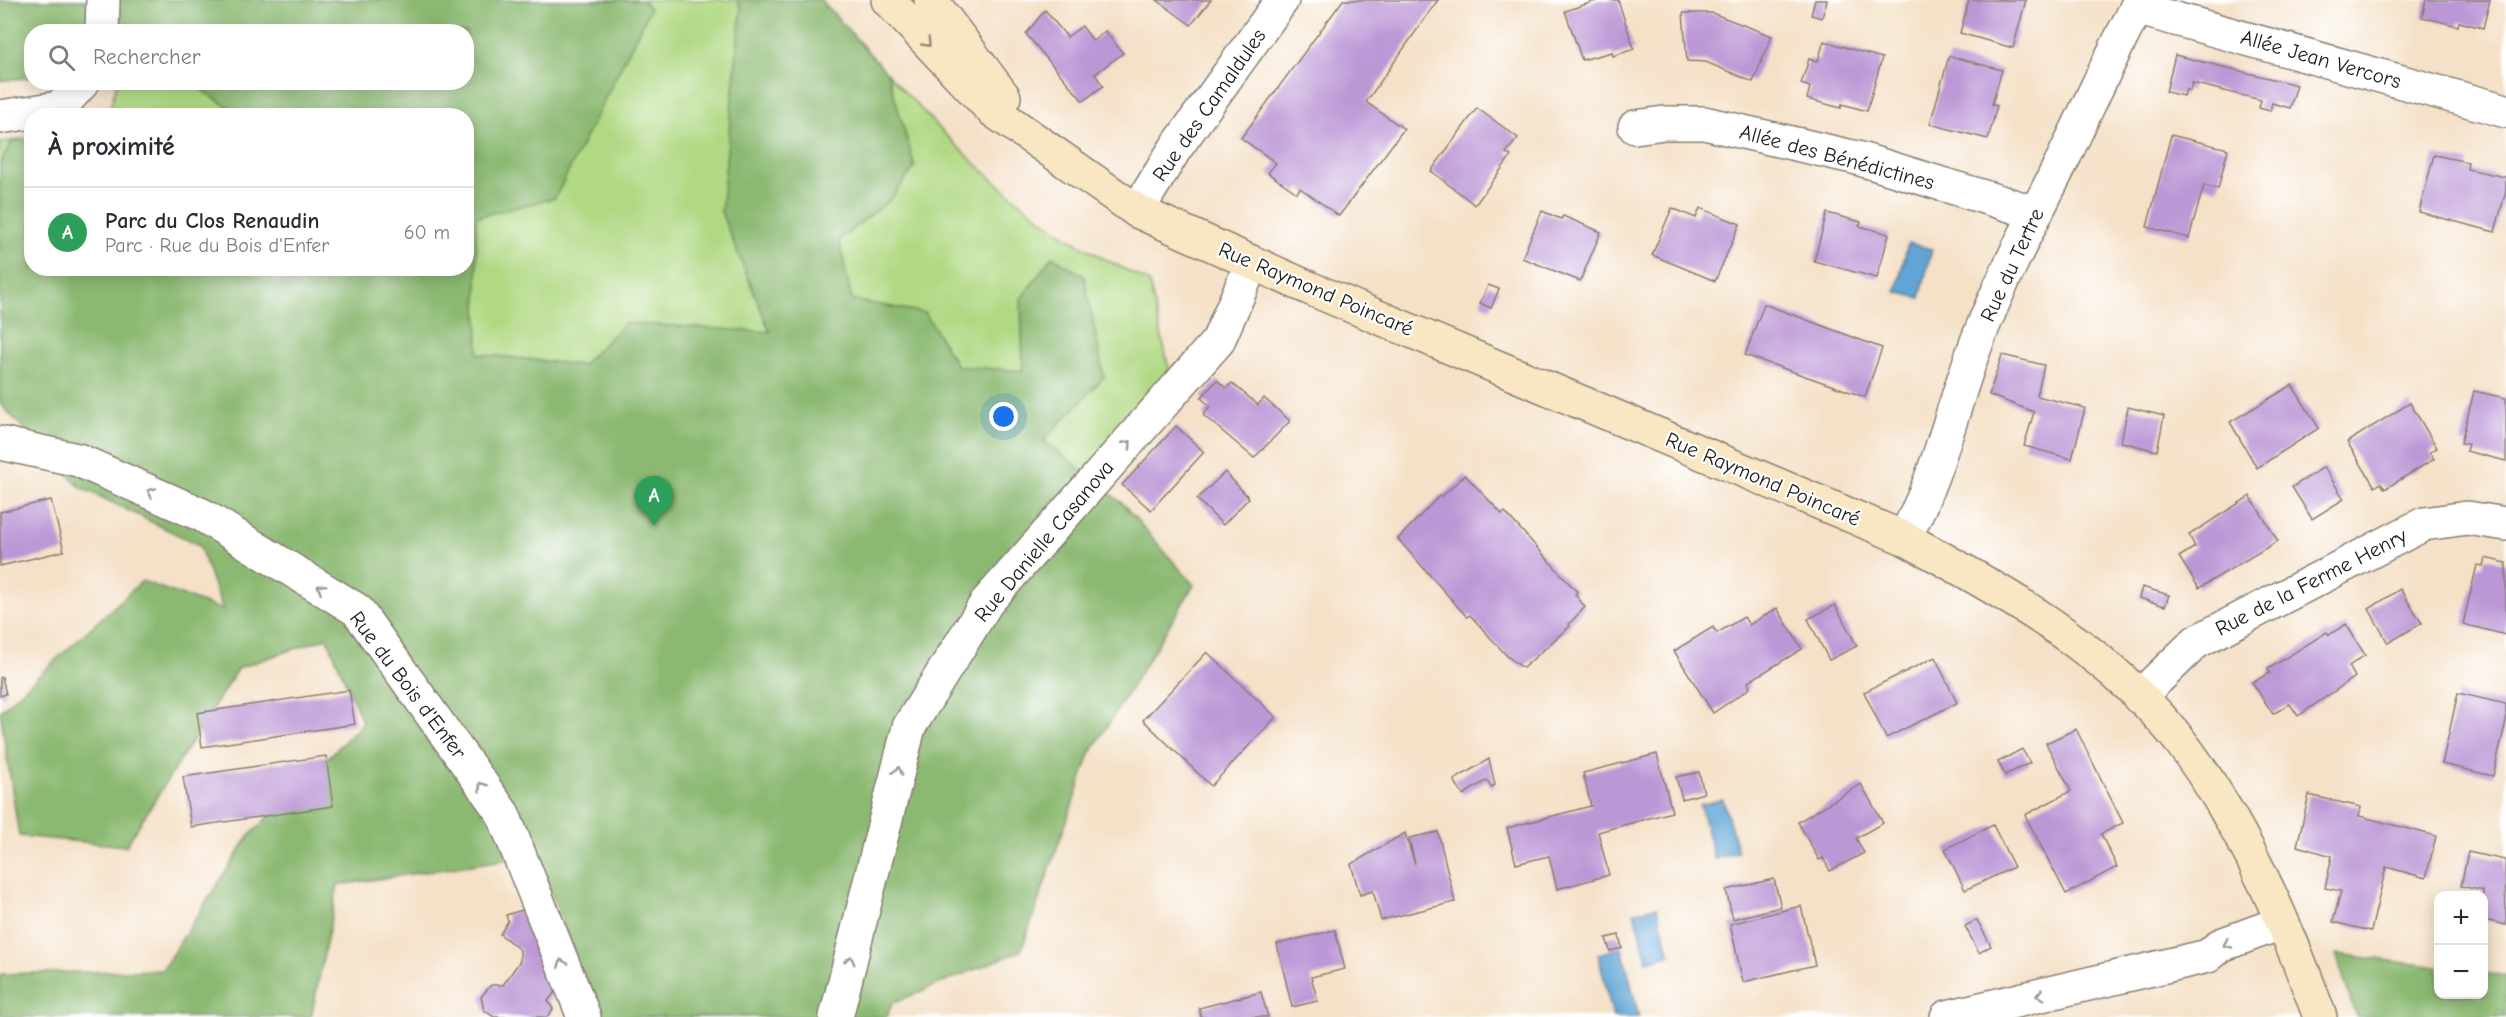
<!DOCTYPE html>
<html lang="fr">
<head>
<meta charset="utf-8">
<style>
  :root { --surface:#fff; --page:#f2f2f3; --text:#2b2b33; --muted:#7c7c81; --line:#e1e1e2; --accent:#b5179e }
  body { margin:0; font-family:"Comic Neue",sans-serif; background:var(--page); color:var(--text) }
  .controls { position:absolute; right:18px; bottom:18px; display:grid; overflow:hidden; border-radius:12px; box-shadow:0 3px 15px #0003 }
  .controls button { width:54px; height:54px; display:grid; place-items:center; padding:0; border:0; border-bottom:2px solid var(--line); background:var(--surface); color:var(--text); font:30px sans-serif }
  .you { position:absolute; left:1004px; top:417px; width:21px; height:21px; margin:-15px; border:4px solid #fff; border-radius:50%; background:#1a73e8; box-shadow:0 0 0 9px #1a73e833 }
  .badge { display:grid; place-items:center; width:39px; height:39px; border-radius:50%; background:var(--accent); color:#fff; font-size:20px; font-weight:700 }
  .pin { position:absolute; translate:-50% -50px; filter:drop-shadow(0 2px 3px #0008) }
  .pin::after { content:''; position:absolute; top:32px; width:21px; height:18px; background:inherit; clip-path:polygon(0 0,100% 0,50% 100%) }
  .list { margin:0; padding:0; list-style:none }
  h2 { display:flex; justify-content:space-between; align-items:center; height:78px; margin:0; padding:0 24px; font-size:26px }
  h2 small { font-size:20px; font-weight:400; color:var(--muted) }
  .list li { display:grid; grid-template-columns:39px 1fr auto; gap:18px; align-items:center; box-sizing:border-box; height:90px; padding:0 24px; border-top:2px solid var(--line) }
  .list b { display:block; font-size:22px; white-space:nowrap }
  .list p { margin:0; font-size:20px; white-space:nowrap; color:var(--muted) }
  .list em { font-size:20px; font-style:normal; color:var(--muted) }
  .icon { flex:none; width:33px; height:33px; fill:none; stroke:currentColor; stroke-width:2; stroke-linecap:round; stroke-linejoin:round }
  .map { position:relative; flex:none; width:2506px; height:1017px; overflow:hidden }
  .search { position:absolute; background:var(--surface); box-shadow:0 3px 15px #0003; left:24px; top:24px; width:450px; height:66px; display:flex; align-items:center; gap:15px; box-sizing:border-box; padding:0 21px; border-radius:24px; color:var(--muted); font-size:22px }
  .panel { position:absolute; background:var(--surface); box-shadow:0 3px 15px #0003; left:24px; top:108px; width:450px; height:168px; border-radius:24px }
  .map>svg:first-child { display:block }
</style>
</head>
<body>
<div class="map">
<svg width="2506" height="1017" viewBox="0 0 2506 1017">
  <rect width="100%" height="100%" fill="#fff"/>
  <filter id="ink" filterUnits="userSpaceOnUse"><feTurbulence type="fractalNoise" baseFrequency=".0167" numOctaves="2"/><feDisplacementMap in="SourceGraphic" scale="12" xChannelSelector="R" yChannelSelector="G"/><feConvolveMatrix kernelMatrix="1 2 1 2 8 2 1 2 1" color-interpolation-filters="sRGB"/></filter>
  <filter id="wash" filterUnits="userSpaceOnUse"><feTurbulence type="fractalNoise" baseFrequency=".008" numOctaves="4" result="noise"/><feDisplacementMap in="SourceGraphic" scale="24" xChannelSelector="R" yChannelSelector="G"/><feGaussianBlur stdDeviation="1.35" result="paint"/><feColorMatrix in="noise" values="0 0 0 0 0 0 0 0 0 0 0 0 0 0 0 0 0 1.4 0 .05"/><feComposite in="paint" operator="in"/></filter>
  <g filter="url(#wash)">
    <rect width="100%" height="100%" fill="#f4e1c7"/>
    <!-- green -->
    <path fill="#b1d984" stroke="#667a50" stroke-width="1.5" d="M 123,0 L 821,0 C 896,82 975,177 1069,238 C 1094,254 1122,268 1149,282 L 1170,373 L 815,1017 L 432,652 L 0,402 L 0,143 L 31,137 L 32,268 L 466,268 L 466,116 L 108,115 L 117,83 L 466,82 L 466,32 Z"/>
    <!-- forest -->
    <g fill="#8cb972" stroke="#546a47" stroke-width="1.5">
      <path d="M 0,0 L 643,0 L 650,9 L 555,198 L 476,217 L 478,354 L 582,365 L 625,323 L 770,332 L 721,212 L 741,9 L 737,0 L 821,0 L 888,74 L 915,167 L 890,200 L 839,240 L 852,300 L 925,313 L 957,366 L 1023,371 L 1021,299 L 1052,256 L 1084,276 L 1104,377 L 1044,440 L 1122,503 L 1194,585 L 1090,754 L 1021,951 L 892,1003 L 887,1017 L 598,1017 L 537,855 L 338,885 L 311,1017 L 0,1017 L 0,974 L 162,970 L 249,836 L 363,723 L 327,638 L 238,668 L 126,846 L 19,836 L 0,711 L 142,581 L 223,610 L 199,545 L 80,487 L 0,404 L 0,163 L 13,140 L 31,142 L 32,268 L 466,268 L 466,116 L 240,115 L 191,83 L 466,82 L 466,32 L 32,32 L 31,77 L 0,81 Z"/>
      <path d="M 2336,954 L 2438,967 L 2438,994 L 2484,994 L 2484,973 L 2506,976 L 2506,1017 L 2356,1017 Z"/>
    </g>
    <!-- water -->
    <g fill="#61a5d6" stroke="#3e6079" stroke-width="1.5">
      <path d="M 1908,243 L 1932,249 L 1920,298 L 1896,292 Z"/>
      <path d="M 1723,799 L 1738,852 L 1714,859 L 1700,805 Z"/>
      <path d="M 1657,907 L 1670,955 L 1647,961 L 1634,912 Z"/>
      <path d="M 1622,948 L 1639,1017 L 1613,1017 L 1598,954 Z"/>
    </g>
    <g id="blocks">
      <!-- building -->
      <g fill="#bb97d6">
        <path d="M 1157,0 L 1211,0 L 1191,25 Z"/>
        <path d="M 1343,0 L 1438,0 L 1366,102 L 1404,129 L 1339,216 L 1300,188 L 1297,193 L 1268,173 L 1276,163 L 1241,138 Z"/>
        <path d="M 1599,0 L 1618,0 L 1634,49 L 1613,56 L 1612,52 L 1582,60 L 1565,11 Z"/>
        <path d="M 1815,0 L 1827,0 L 1822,18 L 1811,15 Z"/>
        <path d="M 1969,0 L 2026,0 L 2013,48 L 1960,33 Z"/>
        <path d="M 2426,0 L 2490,0 L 2483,28 L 2459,22 L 2458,26 L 2422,17 Z"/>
        <path d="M 1045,10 L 1067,37 L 1082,26 L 1093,41 L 1105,31 L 1123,53 L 1095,74 L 1103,86 L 1083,101 L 1026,34 Z"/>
        <path d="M 1683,13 L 1712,13 L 1772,36 L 1753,82 L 1706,62 L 1687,61 Z"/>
        <path d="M 1824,41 L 1882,58 L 1867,111 L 1842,104 L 1841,108 L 1807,99 L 1810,87 L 1801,84 L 1809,59 L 1818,61 Z"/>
        <path d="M 2175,55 L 2297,85 L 2290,108 L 2272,103 L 2270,111 L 2259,108 L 2261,100 L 2192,83 L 2190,91 L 2186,89 L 2184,96 L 2166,92 Z"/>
        <path d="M 1949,56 L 2002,70 L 1992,104 L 1997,106 L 1988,139 L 1930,124 Z"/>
        <path d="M 1477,108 L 1518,138 L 1506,153 L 1511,156 L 1475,205 L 1431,171 Z"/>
        <path d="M 2171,135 L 2228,149 L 2218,189 L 2204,185 L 2189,238 L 2147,227 Z"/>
        <path d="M 2434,155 L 2468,162 L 2467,169 L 2506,177 L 2506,190 L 2495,232 L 2419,212 Z"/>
        <path d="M 1672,208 L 1696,218 L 1700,208 L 1740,224 L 1715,281 L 1652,255 Z"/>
        <path d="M 1542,211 L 1561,219 L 1563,216 L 1601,232 L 1580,281 L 1522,258 Z"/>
        <path d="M 1827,213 L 1861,222 L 1859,226 L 1889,234 L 1877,278 L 1814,261 Z"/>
        <path d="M 1488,285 L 1499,289 L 1491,308 L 1480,303 Z"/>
        <path d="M 1764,304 L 1882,348 L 1865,397 L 1745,355 Z"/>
        <path d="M 2002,355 L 2044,365 L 2037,396 L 2085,408 L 2072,459 L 2024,446 L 2034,412 L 1989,395 Z"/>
        <path d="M 1217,380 L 1226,388 L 1232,383 L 1258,405 L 1264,398 L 1290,421 L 1254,458 L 1203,415 L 1210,406 L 1201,398 Z"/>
        <path d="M 2292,385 L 2319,428 L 2257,468 L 2230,422 Z"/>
        <path d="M 2474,391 L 2506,398 L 2506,461 L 2466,451 L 2468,444 L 2461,443 Z"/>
        <path d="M 2410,403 L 2437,448 L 2430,452 L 2434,459 L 2385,489 L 2381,483 L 2375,487 L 2347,442 Z"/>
        <path d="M 2128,407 L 2164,416 L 2157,451 L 2121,442 Z"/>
        <path d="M 1176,426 L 1204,452 L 1151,510 L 1122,485 Z"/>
        <path d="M 2324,467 L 2344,499 L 2312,519 L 2292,487 Z"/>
        <path d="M 1225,472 L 1249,498 L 1223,525 L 1197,499 Z"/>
        <path d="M 1465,475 L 1502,514 L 1505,512 L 1577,592 L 1575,594 L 1585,607 L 1569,624 L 1570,626 L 1523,668 L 1507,656 L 1470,615 L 1467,617 L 1398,539 L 1440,495 L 1441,497 Z"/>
        <path d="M 2250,496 L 2278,541 L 2199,588 L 2179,557 L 2195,547 L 2189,535 Z"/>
        <path d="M 51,500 L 64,551 L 0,566 L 0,512 Z"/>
        <path d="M 2485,558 L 2506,563 L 2506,635 L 2463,624 L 2477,565 L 2483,566 Z"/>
        <path d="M 2142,587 L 2169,595 L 2165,606 L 2139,598 Z"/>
        <path d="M 2400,589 L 2422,623 L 2388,643 L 2369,609 Z"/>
        <path d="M 1835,605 L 1857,646 L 1829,660 L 1808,619 Z"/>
        <path d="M 1777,608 L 1802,649 L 1748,682 L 1750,688 L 1713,713 L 1674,651 L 1713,627 L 1717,633 L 1744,617 L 1749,625 Z"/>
        <path d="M 2346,624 L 2365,655 L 2349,666 L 2355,677 L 2298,716 L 2290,704 L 2273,714 L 2252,682 L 2270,673 L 2268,669 L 2327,632 L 2329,635 Z"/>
        <path d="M 1207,652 L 1276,717 L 1211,786 L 1143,720 Z"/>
        <path d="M 1935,657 L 1957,703 L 1886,738 L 1864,692 Z"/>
        <path d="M 2,677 L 6,694 L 0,696 L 0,678 Z"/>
        <path d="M 349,690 L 355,724 L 202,747 L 197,713 Z"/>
        <path d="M 2458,693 L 2506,704 L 2506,721 L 2493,776 L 2442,764 Z"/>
        <path d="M 2076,729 L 2123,823 L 2101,834 L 2117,867 L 2066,894 L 2025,815 L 2071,791 L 2046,743 Z"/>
        <path d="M 2022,749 L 2030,763 L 2005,775 L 1998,762 Z"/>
        <path d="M 1657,754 L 1672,812 L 1598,832 L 1609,875 L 1557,889 L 1549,856 L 1516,864 L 1507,828 L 1591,806 L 1583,773 Z"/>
        <path d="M 326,756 L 333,806 L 191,827 L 183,777 Z"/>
        <path d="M 1489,759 L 1495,785 L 1491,787 L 1487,780 L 1463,795 L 1454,780 Z"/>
        <path d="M 1699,772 L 1704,793 L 1682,799 L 1676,777 Z"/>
        <path d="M 1861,784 L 1883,823 L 1856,838 L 1864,853 L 1830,871 L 1823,858 L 1819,860 L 1798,822 Z"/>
        <path d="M 2309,795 L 2361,807 L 2359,816 L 2436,836 L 2426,878 L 2386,867 L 2371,931 L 2333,922 L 2341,891 L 2325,888 L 2332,856 L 2297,846 Z"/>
        <path d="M 1993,825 L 2014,867 L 1965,890 L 1945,849 Z"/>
        <path d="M 1438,832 L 1455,902 L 1381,920 L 1373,891 L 1360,895 L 1351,864 L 1405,833 L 1415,864 L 1409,838 Z"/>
        <path d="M 2468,852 L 2505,860 L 2506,925 L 2484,920 L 2483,891 L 2461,886 Z"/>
        <path d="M 1774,879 L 1781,907 L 1733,919 L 1726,890 Z"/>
        <path d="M 1801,906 L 1815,965 L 1743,982 L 1730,924 Z"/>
        <path d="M 529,908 L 558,988 L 548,1001 L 553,1009 L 547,1017 L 494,1017 L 484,1010 L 481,997 L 491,985 L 503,985 L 520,961 L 520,950 L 500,934 L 508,921 L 506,915 Z"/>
        <path d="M 1977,920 L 1991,946 L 1979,953 L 1965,926 Z"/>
        <path d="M 1335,930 L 1345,969 L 1311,977 L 1318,1001 L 1292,1007 L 1277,944 Z"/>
        <path d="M 1619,935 L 1622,948 L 1610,951 L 1606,938 Z"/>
        <path d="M 1261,992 L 1268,1017 L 1201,1017 L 1199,1008 Z"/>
      </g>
    </g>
  </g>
  <g filter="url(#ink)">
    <use href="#blocks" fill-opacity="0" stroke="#887e72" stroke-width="1.5"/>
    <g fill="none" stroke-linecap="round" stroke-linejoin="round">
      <defs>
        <g id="street">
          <path d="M 2136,8 L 2506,111"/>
          <path d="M 102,32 L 103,0"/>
          <path d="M 0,117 L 59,108 L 83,82"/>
          <path d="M 1635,127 L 1664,123 L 1704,123 L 1857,158 L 2036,213"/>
          <path d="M 1137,211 L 1175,149 L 1282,0"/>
          <path d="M 0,443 L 78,460 L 202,515 L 357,610 L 503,814 L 584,1017"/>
          <path d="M 1904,538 C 1939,475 1952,406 1978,339 C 2003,275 2035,216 2065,155 C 2090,103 2113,50 2141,0"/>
          <path d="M 2139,697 L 2196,642 L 2424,524 L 2467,518 L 2506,524"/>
          <path d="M 836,1017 L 909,727 L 987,602 L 1218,341 L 1252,263"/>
          <path d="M 1947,1017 L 2208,956 L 2221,945 L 2281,923"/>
        </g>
        <g id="secondary">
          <path d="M 888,0 L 991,109 L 1137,211 L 1309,288 L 1904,538 C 2004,591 2118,656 2186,749 C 2244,828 2287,925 2320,1017"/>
          <path d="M 931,0 L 1004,97"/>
        </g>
      </defs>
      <!-- street casing -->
      <use href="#street" stroke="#887e72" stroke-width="36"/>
      <!-- secondary casing -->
      <use href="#secondary" stroke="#887e72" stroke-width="36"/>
      <!-- street -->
      <use href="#street" stroke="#fff" stroke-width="33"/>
      <!-- secondary -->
      <use href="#secondary" stroke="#f9e7c3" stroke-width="33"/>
    </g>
    <!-- one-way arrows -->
    <defs><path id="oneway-chevron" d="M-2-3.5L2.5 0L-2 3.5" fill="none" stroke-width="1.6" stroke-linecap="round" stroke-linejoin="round" transform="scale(1.5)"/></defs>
    <use stroke="#968c78" href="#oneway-chevron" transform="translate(927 43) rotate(46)"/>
    <g stroke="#999">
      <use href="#oneway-chevron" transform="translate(1128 444) rotate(-48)"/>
      <use href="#oneway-chevron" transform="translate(151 492) rotate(-156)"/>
      <use href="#oneway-chevron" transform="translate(321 588) rotate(-148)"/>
      <use href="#oneway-chevron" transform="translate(898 771) rotate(-76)"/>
      <use href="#oneway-chevron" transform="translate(482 786) rotate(-126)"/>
      <use href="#oneway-chevron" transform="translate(2227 944) rotate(155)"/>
      <use href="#oneway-chevron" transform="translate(850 960) rotate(-76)"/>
      <use href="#oneway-chevron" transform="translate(562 963) rotate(-112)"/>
      <use href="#oneway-chevron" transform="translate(2040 995) rotate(167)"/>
    </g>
  </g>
  <g text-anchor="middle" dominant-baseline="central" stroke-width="4.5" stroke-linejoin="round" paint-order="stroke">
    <!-- street labels -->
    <g font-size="21" fill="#1c1c1c" stroke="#fff">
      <text transform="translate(2321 59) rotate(16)">Allée Jean Vercors</text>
      <text transform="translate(1209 105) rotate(-55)">Rue des Camaldules</text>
      <text transform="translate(1837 157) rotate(15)">Allée des Bénédictines</text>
      <text transform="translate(2012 265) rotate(-65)">Rue du Tertre</text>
      <text transform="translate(1316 289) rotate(23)">Rue Raymond Poincaré</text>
      <text transform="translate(1763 479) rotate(23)">Rue Raymond Poincaré</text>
      <text transform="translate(1044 541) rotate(-50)">Rue Danielle Casanova</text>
      <text transform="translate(2311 582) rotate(-27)">Rue de la Ferme Henry</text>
      <text transform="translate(408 685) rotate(53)">Rue du Bois d'Enfer</text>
    </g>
  </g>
</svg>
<div class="controls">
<button>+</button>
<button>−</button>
</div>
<div class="you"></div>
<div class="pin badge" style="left:654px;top:526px;background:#2e9e5b">A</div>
<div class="search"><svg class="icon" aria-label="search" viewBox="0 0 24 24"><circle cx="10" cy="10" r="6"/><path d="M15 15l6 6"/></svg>Rechercher</div>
<section class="panel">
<h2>À proximité<small></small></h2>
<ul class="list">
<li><span class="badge" style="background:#2e9e5b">A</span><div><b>Parc du Clos Renaudin</b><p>Parc · Rue du Bois d'Enfer</p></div><em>60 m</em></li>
</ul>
</section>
</div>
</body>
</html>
